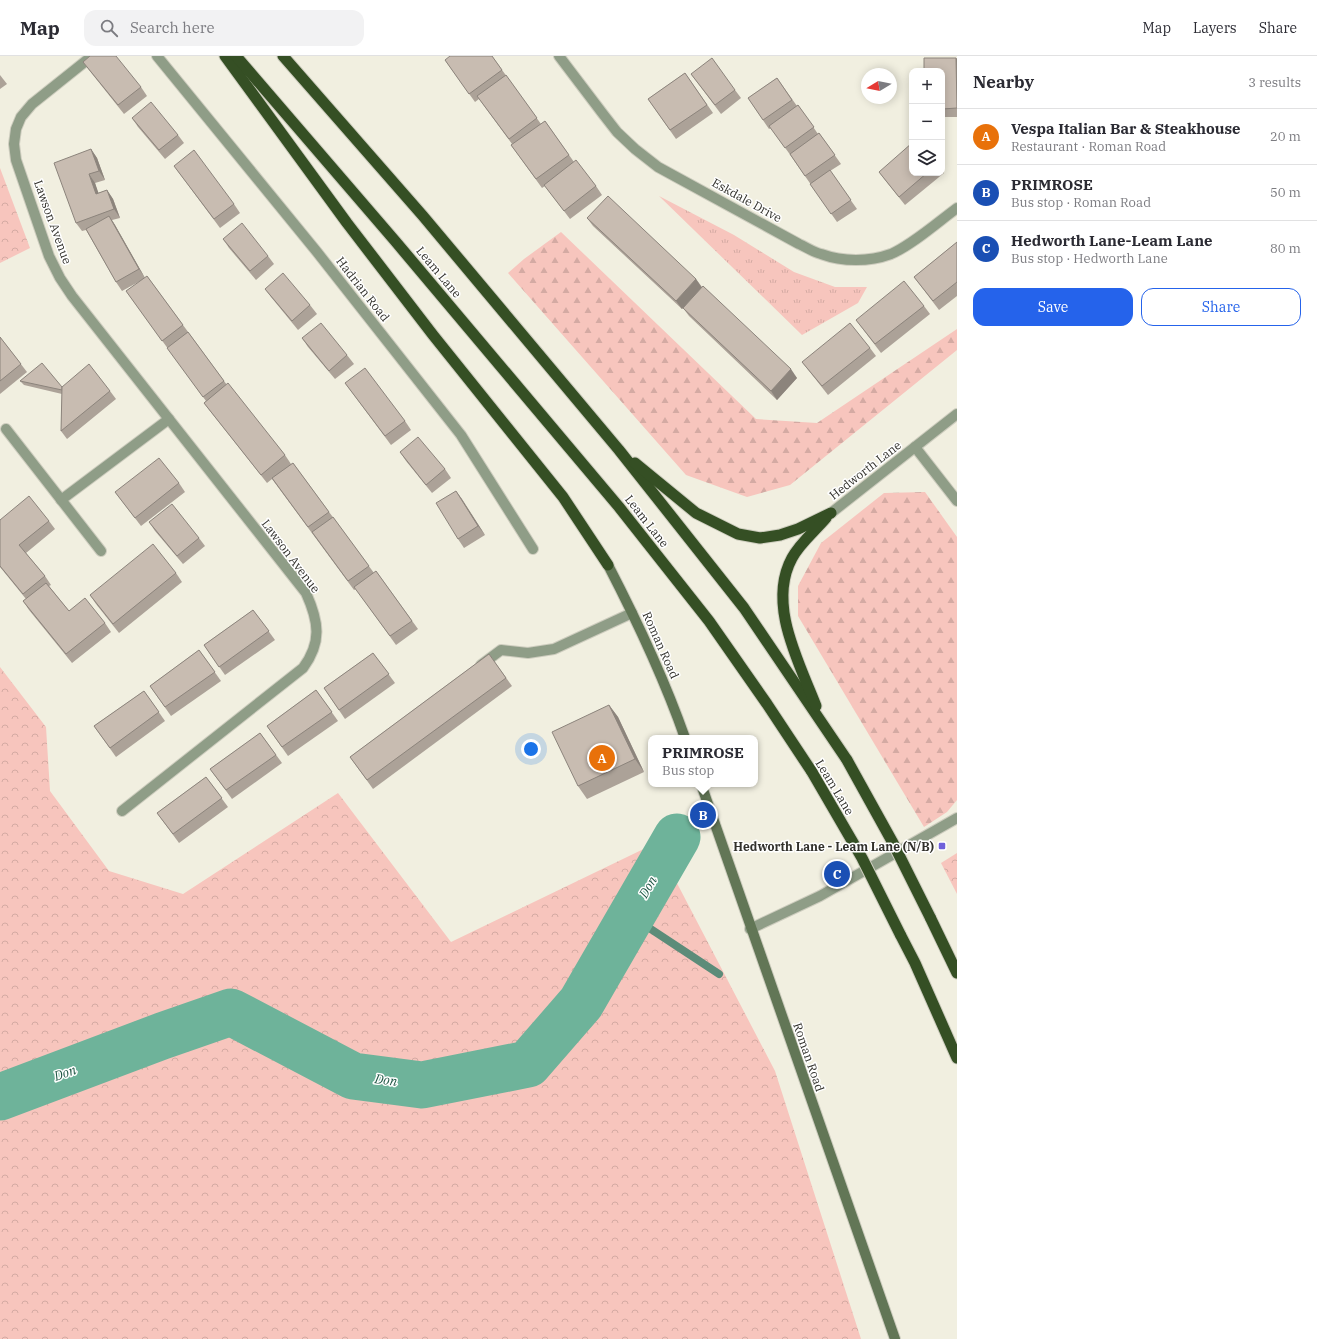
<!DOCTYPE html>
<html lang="en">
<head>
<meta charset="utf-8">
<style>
  :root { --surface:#fff; --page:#f2f2f3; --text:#2b2b33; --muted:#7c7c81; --line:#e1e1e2; --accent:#2563eb }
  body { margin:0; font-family:"IBM Plex Serif",serif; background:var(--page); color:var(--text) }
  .controls { position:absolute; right:12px; top:12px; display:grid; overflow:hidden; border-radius:8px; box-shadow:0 2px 10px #0003 }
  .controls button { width:36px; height:36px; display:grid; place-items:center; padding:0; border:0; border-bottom:1px solid var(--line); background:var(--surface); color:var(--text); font:20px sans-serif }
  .compass { position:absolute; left:861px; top:12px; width:36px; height:36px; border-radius:50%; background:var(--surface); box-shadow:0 2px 10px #0003; rotate:260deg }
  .you { position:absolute; left:531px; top:693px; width:14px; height:14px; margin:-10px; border:3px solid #fff; border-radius:50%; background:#1a73e8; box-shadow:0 0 0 6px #1a73e833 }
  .badge { display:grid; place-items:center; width:26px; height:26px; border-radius:50%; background:var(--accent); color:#fff; font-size:13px; font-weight:700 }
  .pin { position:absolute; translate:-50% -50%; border:2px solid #fff; box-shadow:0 1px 4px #0006 }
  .popup { position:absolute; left:648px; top:679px; width:110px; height:52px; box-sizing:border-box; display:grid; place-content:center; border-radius:8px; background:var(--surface); filter:drop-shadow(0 1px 3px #0005); font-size:13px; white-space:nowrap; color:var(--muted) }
  .popup b { font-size:15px; color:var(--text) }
  .popup::after { content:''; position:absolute; left:50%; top:100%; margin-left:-8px; border:8px solid transparent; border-top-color:var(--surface) }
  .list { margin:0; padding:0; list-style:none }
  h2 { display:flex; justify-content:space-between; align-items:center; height:52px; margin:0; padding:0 16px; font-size:17px }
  h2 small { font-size:13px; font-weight:400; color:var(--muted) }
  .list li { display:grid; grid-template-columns:26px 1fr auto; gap:12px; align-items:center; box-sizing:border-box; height:56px; padding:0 16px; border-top:1px solid var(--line) }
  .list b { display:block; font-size:15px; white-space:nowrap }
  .list p { margin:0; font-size:13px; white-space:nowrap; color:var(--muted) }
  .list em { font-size:13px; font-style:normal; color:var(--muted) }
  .actions { display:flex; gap:8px; padding:12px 16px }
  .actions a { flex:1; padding:9px 0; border:1px solid var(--accent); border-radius:12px; text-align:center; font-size:14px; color:var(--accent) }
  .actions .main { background:var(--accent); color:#fff }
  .icon { flex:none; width:22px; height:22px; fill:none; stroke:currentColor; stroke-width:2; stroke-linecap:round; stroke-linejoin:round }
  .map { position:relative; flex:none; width:957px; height:1283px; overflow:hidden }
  header { display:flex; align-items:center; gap:24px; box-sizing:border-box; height:56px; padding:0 20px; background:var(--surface); border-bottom:1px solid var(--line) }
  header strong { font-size:19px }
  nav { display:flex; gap:22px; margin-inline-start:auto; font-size:14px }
  .search { width:280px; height:36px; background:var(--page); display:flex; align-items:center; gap:10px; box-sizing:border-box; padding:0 14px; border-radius:12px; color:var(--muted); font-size:15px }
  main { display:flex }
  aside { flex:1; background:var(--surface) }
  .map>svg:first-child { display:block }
</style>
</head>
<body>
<header>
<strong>Map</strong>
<div class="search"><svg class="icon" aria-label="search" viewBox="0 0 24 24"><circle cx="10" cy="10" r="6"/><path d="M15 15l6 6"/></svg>Search here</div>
<nav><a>Map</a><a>Layers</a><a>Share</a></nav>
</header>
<main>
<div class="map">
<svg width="957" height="1283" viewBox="0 0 957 1283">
  <defs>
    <pattern id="grass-tufts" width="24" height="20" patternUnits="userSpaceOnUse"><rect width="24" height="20" fill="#f7c5bd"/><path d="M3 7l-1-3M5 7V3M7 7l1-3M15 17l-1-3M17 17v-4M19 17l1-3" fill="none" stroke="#d4aaa3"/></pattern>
    <pattern id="forest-firs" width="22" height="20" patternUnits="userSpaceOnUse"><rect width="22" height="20" fill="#f7c5bd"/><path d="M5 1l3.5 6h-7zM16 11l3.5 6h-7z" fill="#d4aaa3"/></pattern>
    <pattern id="park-crowns" width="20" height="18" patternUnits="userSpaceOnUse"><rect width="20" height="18" fill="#f7c5bd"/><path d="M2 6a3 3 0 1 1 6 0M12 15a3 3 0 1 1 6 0" fill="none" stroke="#d4aaa3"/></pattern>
  </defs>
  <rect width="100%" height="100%" fill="#f1efe0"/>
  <!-- grass -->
  <path fill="url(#grass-tufts)" d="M 659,140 L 734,179 L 794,216 L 835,231 L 867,231 L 858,247 L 802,279 Z"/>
  <!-- forest -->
  <g fill="url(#forest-firs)">
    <path d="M 561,176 L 756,363 L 817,367 L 957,273 L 957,294 L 790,429 L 747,441 L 686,419 L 508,217 L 524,203 Z"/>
    <path d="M 925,436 L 957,481 L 957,744 L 947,756 L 924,771 L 798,560 L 798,530 L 821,487 L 884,437 Z"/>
  </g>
  <!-- park -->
  <g fill="url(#park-crowns)">
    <path d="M 0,112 L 30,192 L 0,207 Z"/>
    <path d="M 0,611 L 46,671 L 50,735 L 109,815 L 183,838 L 338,737 L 451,886 L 656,787 L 775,1015 L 861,1283 L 0,1283 Z"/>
    <path d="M 957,797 L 957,838 L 941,807 Z"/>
  </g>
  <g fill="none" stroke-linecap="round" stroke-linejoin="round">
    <!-- stream -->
    <path stroke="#5c8c79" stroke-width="8" d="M 631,860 L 719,918"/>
    <!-- river -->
    <path stroke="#6eb39a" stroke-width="47" d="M 0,1041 L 162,980 L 231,956 L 353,1020 L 422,1029 L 528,1008 L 581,947 L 677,781"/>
    <defs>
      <g id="minor">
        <path d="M 92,0 L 32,48 L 21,61 L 16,73 L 14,88 L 16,104 L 49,200 L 60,222 L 72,240 L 306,537 C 319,566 322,586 303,612 L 122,755"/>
        <path d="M 157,0 L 317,196 L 461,379 L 533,493"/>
        <path d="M 559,0 L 603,58 L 617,76 L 635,93 L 658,111 L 799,188 C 806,191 813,196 821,198 C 843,206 869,206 891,198 C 912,189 938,166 957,152"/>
        <path d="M 6,373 L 101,495"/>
        <path d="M 915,391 L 957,445"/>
        <path d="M 61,444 L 169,363"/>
        <path d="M 481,609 L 501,594 L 528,597 L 554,593 L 632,557"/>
        <path d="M 750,873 L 820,840 L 957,762"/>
      </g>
      <path id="tertiary" d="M 831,457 L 957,358"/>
      <g id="secondary">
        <path d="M 608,509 C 637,565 664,622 685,682"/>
        <path d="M 701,728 L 895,1283"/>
      </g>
      <g id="trunk">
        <path d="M 225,0 L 347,167 L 433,279 L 563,441 L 608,509"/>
        <path d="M 236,0 L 396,186 L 619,451 L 709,565 L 767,648 L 812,716"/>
        <path d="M 283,0 L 423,160 L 619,394 L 744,552 L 847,704"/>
        <path d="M 635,407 L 696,457 L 738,478 L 760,482 L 780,479 L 798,473 L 831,457"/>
        <path d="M 816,650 C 799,606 767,548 792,502 C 800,487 815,475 826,462"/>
        <path d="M 930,861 L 957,917"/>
        <path d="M 900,878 L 915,907 L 957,1002"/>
      </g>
    </defs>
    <!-- minor casing -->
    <use href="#minor" stroke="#cecdbf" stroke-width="12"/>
    <!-- tertiary casing -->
    <use href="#tertiary" stroke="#cecdbf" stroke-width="12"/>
    <!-- secondary casing -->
    <use href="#secondary" stroke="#cecdbf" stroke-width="12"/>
    <!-- trunk casing -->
    <use href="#trunk" stroke="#cecdbf" stroke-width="13"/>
    <!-- minor -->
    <use href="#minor" stroke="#8f9d87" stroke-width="10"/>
    <!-- tertiary -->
    <use href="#tertiary" stroke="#8f9d87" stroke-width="10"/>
    <!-- secondary -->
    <use href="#secondary" stroke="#627656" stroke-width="10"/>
    <!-- trunk -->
    <use href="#trunk" stroke="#354f24" stroke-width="11"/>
    <defs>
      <g id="trunk-bridge">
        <path d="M 847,704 L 893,787 L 930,861"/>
        <path d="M 812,716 L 862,802 L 900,878"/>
      </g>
    </defs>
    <!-- trunk-bridge casing -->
    <use href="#trunk-bridge" stroke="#cecdbf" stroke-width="13" stroke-linecap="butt"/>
    <!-- trunk-bridge -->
    <use href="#trunk-bridge" stroke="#354f24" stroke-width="11"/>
  </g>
  <!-- wall -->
  <g fill="#aca298">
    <path d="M 492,0 L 541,68 L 545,65 L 574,106 L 596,130 L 602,139 L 570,163 L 545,130 L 542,132 L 511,89 L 512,88 L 479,43 L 475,46 L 445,4 Z"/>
    <path d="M 956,2 L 957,3 L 957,61 L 942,61 L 942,15 Z"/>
    <path d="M 83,6 L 141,31 L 147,40 L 124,58 L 89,14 Z"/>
    <path d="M 685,17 L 713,57 L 676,83 L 648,43 Z"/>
    <path d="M 691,18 L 735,34 L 741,42 L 721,58 Z"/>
    <path d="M 0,19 L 7,28 L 0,33 Z"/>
    <path d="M 777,22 L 797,50 L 798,49 L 818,78 L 819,77 L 841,108 L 830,115 L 857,153 L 837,166 L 791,100 L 771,72 L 769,73 L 748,42 Z"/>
    <path d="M 132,62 L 178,79 L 184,87 L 165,103 L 138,71 Z"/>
    <path d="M 91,93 L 97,102 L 105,124 L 95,127 L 98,137 L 107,134 L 113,143 L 120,162 L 112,164 L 115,169 L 145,222 L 147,220 L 227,329 L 285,399 L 291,408 L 293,407 L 374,517 L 376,515 L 418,573 L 396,589 L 356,533 L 354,534 L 272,423 L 267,427 L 210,355 L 204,347 L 206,345 L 126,235 L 142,224 L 122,235 L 116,226 L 86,174 L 82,175 L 76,167 Z"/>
    <path d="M 174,110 L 234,148 L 240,157 L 220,172 Z"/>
    <path d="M 942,114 L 944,117 L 905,149 L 885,124 L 879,116 L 912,117 L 942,117 Z"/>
    <path d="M 587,162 L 696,223 L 702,231 L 797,322 L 777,344 L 689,260 L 683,252 L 682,253 L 593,170 Z"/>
    <path d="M 223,183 L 268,200 L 274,208 L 256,224 L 229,192 Z"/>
    <path d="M 957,186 L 957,240 L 939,254 L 914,221 Z"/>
    <path d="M 265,233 L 310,249 L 317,258 L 298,274 L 271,241 Z"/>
    <path d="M 924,250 L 930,258 L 881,297 L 856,264 Z"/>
    <path d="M 0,281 L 27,316 L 0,338 Z"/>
    <path d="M 302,282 L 347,299 L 354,308 L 335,323 L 308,291 Z"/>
    <path d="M 870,292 L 876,300 L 828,339 L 802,306 Z"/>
    <path d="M 20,325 L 62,331 L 110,335 L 116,343 L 67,383 L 61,375 L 62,338 L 24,329 Z"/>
    <path d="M 345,327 L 405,365 L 411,374 L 391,389 Z"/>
    <path d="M 400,396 L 445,413 L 451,422 L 432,437 L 406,405 Z"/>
    <path d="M 179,427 L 185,436 L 141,470 L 115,436 Z"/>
    <path d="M 456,435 L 485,479 L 464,492 L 458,483 Z"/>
    <path d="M 0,464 L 49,465 L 55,473 L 26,497 L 45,520 L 51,529 L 49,530 L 69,555 L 105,567 L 111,576 L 72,607 L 29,554 L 23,545 L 26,543 L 0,511 Z"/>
    <path d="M 149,466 L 199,482 L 205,490 L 183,508 L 155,475 Z"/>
    <path d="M 176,517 L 182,526 L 119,577 L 96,548 L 90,539 Z"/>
    <path d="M 253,554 L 275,584 L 225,619 L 204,589 Z"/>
    <path d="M 199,594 L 221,625 L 171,660 L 150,630 Z"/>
    <path d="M 373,597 L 395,627 L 345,663 L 324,632 Z"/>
    <path d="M 489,598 L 512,630 L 373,733 L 350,701 Z"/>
    <path d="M 316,634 L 338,665 L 288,700 L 267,670 Z"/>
    <path d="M 144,635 L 165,665 L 116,701 L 94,670 Z"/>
    <path d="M 609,649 L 618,661 L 644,716 L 587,743 L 578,730 Z"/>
    <path d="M 260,677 L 282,707 L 232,743 L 210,713 Z"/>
    <path d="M 206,721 L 228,751 L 179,787 L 157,757 Z"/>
  </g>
  <!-- shaded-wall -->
  <g fill="#8c847c">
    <path d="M 956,2 L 957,3 L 957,45 Z"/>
    <path d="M 91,93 L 97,102 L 105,124 L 99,115 Z"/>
    <path d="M 89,118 L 95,127 L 102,147 L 96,138 Z"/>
    <path d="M 107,134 L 113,143 L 120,162 L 114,153 Z"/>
    <path d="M 109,160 L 115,169 L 145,222 L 139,213 Z"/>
    <path d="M 696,223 L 702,232 L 682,253 L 676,245 Z"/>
    <path d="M 791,313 L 797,322 L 777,344 L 771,335 Z"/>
    <path d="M 456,435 L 462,443 L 485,479 L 478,470 Z"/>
    <path d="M 609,649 L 618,661 L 644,716 L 635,703 Z"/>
  </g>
  <!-- building -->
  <g fill="#c8bcb1" stroke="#8c847c">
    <path d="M 90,0 L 116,0 L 141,31 L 118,49 L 83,6 Z"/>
    <path d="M 450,0 L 492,0 L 502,14 L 469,38 L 445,4 Z"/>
    <path d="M 712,2 L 735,34 L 715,49 L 691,18 Z"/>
    <path d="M 924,2 L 956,2 L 957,52 L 942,53 L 942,15 L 924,15 Z"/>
    <path d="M 685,17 L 707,49 L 670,74 L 648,43 Z"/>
    <path d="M 506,19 L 537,62 L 509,83 L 477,40 Z"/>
    <path d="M 777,22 L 792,44 L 763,64 L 748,42 Z"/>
    <path d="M 151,46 L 178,79 L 159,94 L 132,62 Z"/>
    <path d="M 798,49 L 814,71 L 785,92 L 769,70 Z"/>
    <path d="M 545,65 L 569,99 L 536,123 L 511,89 Z"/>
    <path d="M 819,77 L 835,99 L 805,120 L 790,98 Z"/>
    <path d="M 912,87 L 912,117 L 927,117 L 899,141 L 879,116 Z"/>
    <path d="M 91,93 L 99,115 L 89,118 L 96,138 L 107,134 L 114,153 L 76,167 L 54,107 Z"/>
    <path d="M 194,94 L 234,148 L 214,163 L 174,110 Z"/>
    <path d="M 576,104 L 596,130 L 564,155 L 544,129 Z"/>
    <path d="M 830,114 L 851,144 L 831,158 L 810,128 Z"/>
    <path d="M 608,140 L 696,223 L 676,245 L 587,162 Z"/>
    <path d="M 109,160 L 139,213 L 116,226 L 86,173 Z"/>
    <path d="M 242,167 L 268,200 L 250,215 L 223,183 Z"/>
    <path d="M 957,186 L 957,226 L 933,245 L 914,221 Z"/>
    <path d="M 283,217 L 310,249 L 292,265 L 265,233 Z"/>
    <path d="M 147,220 L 183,269 L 162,285 L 126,235 Z"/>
    <path d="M 904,225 L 924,250 L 875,288 L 856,264 Z"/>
    <path d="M 703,230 L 791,313 L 771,335 L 683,252 Z"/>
    <path d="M 321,267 L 347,299 L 329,315 L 302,282 Z"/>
    <path d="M 850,267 L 870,292 L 822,330 L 802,306 Z"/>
    <path d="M 188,276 L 224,325 L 203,341 L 167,292 Z"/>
    <path d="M 0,281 L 21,308 L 0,325 Z"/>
    <path d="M 42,307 L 62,331 L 62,334 L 20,325 Z"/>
    <path d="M 89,308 L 110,335 L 61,375 L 62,331 Z"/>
    <path d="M 365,312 L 405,365 L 385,380 L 345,327 Z"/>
    <path d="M 228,327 L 285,399 L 261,419 L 204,347 Z"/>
    <path d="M 418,381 L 445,413 L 426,429 L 400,396 Z"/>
    <path d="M 159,402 L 179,427 L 135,462 L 115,436 Z"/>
    <path d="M 293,407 L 329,456 L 308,471 L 272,422 Z"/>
    <path d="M 456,435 L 478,470 L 458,483 L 436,447 Z"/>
    <path d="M 29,440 L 49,465 L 19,489 L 45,520 L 23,538 L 0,510 L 0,464 Z"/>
    <path d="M 172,448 L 199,482 L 177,500 L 149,466 Z"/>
    <path d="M 333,461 L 369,510 L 348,525 L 312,476 Z"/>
    <path d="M 153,488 L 176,517 L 113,568 L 90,539 Z"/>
    <path d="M 376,515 L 412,565 L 390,580 L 354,531 Z"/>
    <path d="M 46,527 L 69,555 L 85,542 L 105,567 L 66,598 L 23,545 Z"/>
    <path d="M 253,554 L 269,575 L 219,611 L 204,589 Z"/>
    <path d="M 199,594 L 215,616 L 165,651 L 150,630 Z"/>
    <path d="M 373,597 L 389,618 L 339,654 L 324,632 Z"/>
    <path d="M 489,598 L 506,622 L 367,724 L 350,701 Z"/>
    <path d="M 316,634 L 332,656 L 282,691 L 267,670 Z"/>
    <path d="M 144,635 L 159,656 L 110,692 L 94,670 Z"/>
    <path d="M 609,649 L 635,703 L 578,730 L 552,676 Z"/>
    <path d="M 260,677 L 276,699 L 226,734 L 210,713 Z"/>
    <path d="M 206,721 L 222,742 L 173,778 L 157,757 Z"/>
  </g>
  <!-- markers -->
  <rect fill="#6f60da" stroke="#fff" stroke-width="1.5" x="938" y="786" width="8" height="8" rx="2"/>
  <g text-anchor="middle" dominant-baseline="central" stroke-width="3" stroke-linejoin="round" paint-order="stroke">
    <!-- street labels -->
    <g font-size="12" fill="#31302b" stroke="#fff">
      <text transform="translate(747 144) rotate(29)">Eskdale Drive</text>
      <text transform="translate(53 166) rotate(70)">Lawson Avenue</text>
      <text transform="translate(439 216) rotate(50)">Leam Lane</text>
      <text transform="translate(363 233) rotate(52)">Hadrian Road</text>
      <text transform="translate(865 414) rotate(-38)">Hedworth Lane</text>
      <text transform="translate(647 465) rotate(52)">Leam Lane</text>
      <text transform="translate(291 500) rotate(53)">Lawson Avenue</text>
      <text transform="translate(661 589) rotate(66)">Roman Road</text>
      <text transform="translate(835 731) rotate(59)">Leam Lane</text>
      <text transform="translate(809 1001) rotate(71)">Roman Road</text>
    </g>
    <!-- poi labels -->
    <g font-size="12" font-weight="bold" fill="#31302b" stroke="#fff" text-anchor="end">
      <text x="934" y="790">Hedworth Lane - Leam Lane (N/B)</text>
    </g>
    <!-- water labels -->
    <g font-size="13" font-style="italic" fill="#1d5543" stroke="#fff">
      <text transform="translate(648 831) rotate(-60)">Don</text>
      <text transform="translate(65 1017) rotate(-20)">Don</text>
      <text transform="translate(386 1024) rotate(8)">Don</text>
    </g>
  </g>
</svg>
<div class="controls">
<button>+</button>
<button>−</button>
<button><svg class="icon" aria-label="layers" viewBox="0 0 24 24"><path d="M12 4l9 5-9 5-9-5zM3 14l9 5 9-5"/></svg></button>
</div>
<svg class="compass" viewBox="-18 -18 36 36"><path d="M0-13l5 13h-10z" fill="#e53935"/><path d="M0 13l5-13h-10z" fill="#7c7c81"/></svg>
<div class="you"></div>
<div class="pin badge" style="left:602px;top:702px;background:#e8710a">A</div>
<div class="pin badge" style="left:703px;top:759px;background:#1a4fb4">B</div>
<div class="popup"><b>PRIMROSE</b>Bus stop</div>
<div class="pin badge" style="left:837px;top:818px;background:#1a4fb4">C</div>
</div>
<aside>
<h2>Nearby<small>3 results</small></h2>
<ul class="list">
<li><span class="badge" style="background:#e8710a">A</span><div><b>Vespa Italian Bar &amp; Steakhouse</b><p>Restaurant · Roman Road</p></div><em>20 m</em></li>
<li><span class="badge" style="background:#1a4fb4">B</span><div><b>PRIMROSE</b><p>Bus stop · Roman Road</p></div><em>50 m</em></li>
<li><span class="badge" style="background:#1a4fb4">C</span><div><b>Hedworth Lane-Leam Lane</b><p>Bus stop · Hedworth Lane</p></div><em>80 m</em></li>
</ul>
<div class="actions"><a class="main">Save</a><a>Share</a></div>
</aside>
</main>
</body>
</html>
